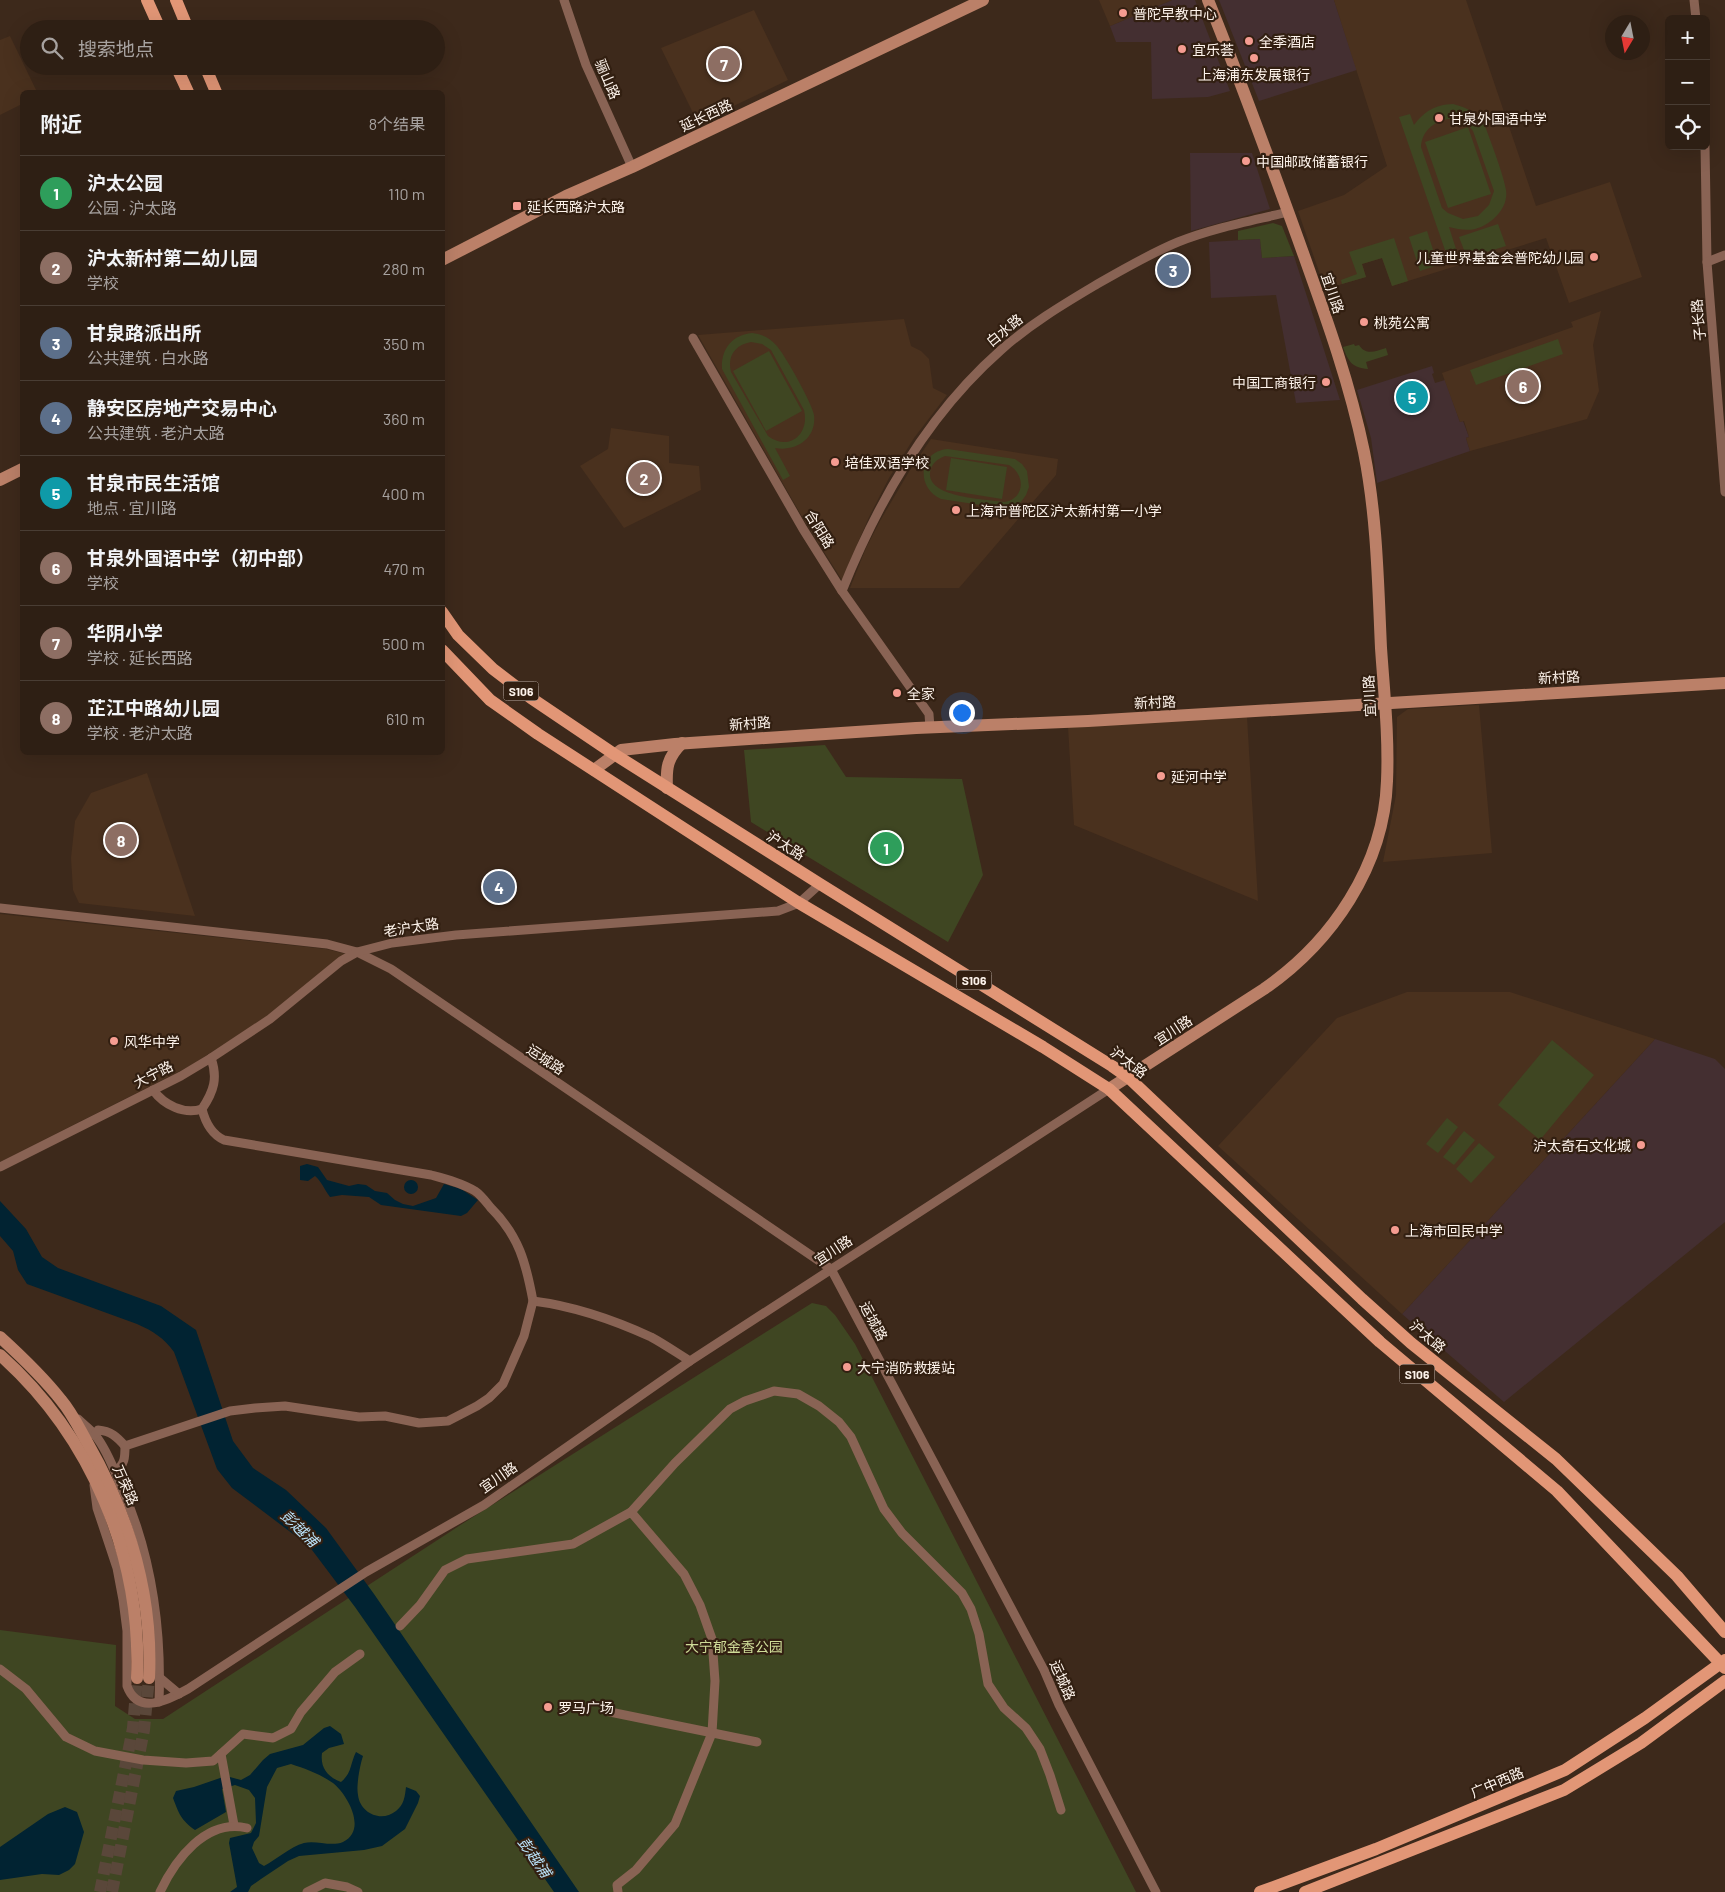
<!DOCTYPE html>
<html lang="zh">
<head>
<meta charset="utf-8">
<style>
  :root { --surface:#2e1f14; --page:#36271d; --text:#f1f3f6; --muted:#a7a2a0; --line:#493d34; --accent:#ea580c }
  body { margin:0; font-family:Barlow,"Noto Sans SC",sans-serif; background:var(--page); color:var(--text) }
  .controls { position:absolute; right:15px; top:15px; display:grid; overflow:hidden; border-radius:8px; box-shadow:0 5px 20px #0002 }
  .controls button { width:45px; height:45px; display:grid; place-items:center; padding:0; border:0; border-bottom:1px solid var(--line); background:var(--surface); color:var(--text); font:25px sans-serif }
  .compass { position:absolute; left:1605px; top:15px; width:45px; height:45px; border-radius:50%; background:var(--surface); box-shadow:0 5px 20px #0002; rotate:190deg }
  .you { position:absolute; left:961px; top:712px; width:18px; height:18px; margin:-12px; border:4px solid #fff; border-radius:50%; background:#1a73e8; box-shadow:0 0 0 8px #1a73e833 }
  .badge { display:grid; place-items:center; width:32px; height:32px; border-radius:50%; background:var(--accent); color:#fff; font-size:16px; font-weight:700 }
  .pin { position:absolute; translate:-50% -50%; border:2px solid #fff; box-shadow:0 1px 5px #0006 }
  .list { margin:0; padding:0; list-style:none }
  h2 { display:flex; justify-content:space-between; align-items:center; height:65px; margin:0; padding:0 20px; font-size:21px }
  h2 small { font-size:16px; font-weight:400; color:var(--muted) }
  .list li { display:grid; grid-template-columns:32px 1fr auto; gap:15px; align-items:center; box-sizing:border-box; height:75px; padding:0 20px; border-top:1px solid var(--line) }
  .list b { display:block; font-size:19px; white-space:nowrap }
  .list p { margin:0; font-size:16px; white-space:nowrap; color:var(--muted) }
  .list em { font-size:16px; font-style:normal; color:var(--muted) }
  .icon { flex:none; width:28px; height:28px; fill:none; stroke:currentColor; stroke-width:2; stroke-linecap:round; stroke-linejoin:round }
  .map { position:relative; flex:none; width:1725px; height:1892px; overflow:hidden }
  .search { position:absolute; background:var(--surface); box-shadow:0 5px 20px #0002; left:20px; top:20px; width:425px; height:55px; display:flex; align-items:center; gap:12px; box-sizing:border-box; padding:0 18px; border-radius:28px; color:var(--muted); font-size:19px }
  .panel { position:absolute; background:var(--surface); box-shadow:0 5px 20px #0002; left:20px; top:90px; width:425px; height:665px; border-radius:8px }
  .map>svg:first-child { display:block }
</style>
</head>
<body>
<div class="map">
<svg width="1725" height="1892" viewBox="0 0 1725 1892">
  <rect width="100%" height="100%" fill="#3d291b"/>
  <!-- commercial -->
  <g fill="#442f31">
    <path d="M 1172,0 L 1195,0 L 1230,91 L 1208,97 L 1152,99 L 1151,42 L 1116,42 L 1110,26 Z"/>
    <path d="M 1219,0 L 1334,0 L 1357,70 L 1259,101 Z"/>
    <path d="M 1190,153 L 1252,153 L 1270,209 L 1191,231 Z"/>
    <path d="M 1260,239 L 1262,258 L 1294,256 L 1340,400 L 1296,403 L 1276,295 L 1211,298 L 1209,242 Z"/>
    <path d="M 1432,366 L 1434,373 L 1432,374 L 1435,383 L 1445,380 L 1460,422 L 1463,421 L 1469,437 L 1466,438 L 1470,451 L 1377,483 L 1371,438 L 1357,390 Z"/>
    <path d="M 1655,1039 L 1715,1059 L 1725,1069 L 1725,1222 L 1504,1402 L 1402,1314 Z"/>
  </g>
  <!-- built -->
  <g fill="#4a311e">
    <path d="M 1099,0 L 1172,0 L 1110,26 Z"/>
    <path d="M 1334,0 L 1466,0 L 1536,206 L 1610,182 L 1642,277 L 1569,303 L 1546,238 L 1392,286 L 1382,258 L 1362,264 L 1366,277 L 1325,289 L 1298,211 L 1344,195 L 1387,166 Z"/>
    <path d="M 754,10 L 788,80 L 698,123 L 661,48 Z"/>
    <path d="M 10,36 L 37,92 L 22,92 L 22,104 L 0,115 L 0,40 Z"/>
    <path d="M 1601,311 L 1593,345 L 1599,391 L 1587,419 L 1470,451 L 1466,438 L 1469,437 L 1464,421 L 1460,422 L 1442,373 L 1573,327 L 1571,322 Z"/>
    <path d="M 904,319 L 911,346 L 921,351 L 929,359 L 933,388 L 947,395 L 914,438 L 889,478 L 869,517 L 842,580 L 805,522 L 698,335 Z"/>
    <path d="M 611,428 L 669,436 L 669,463 L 699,466 L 701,490 L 624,528 L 580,466 L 608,449 Z"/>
    <path d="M 931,439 L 1058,459 L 1056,475 L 959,588 L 850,588 L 866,548 L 880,521 L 910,470 Z"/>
    <path d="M 1479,705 L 1492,853 L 1383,862 L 1396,795 L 1397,717 L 1408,709 Z"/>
    <path d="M 1247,717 L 1258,901 L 1074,825 L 1068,727 Z"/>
    <path d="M 147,773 L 195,916 L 79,903 L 73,890 L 71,858 L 75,821 L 91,793 Z"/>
    <path d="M 0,914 L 326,949 L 346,954 L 266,1017 L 190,1066 L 0,1162 Z"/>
    <path d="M 1407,992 L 1510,992 L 1655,1039 L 1402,1314 L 1218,1146 L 1337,1018 Z"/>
  </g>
  <!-- green -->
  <g fill="#3f4622" fill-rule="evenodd">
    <path d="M 1453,104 C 1465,107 1473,111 1483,120 C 1490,141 1502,169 1506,190 C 1509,208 1491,225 1475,229 C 1466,231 1457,229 1449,227 L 1456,249 L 1446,253 L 1399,117 L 1410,114 L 1414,125 C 1425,111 1434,105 1453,104 ZM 1448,119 C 1459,119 1467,122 1473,131 L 1494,191 L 1489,205 L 1478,216 L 1463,219 L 1448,213 L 1442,208 L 1421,147 C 1422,131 1433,122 1448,119 Z"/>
    <path d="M 1468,127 L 1491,194 L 1448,208 L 1425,142 Z"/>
    <path d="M 1273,223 L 1282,226 L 1294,256 L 1262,258 L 1260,239 L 1238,240 L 1238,231 Z"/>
    <path d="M 1498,224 L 1506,246 L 1467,258 L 1459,237 Z"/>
    <path d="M 1427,231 L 1438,265 L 1420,271 L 1409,237 Z"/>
    <path d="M 1394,238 L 1408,281 L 1392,286 L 1382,258 L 1362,264 L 1366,277 L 1342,284 L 1341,280 L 1357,274 L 1349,252 Z"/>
    <path d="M 752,333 C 762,334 770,338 776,345 C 784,353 813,405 814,415 C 817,439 795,452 775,448 L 790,476 L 783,480 L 722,369 C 721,349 732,335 752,333 ZM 751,342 L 762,344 L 771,350 L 804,410 C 810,434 789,452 768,436 L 731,372 C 727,356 735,345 751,342 Z"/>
    <path d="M 1558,339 L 1563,354 L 1476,385 L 1470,370 Z"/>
    <path d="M 1354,344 L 1355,346 L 1359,345 C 1366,356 1376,351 1386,348 L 1388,355 L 1366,362 L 1368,369 C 1352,368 1348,361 1343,347 Z"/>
    <path d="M 769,351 L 802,411 L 766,431 L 733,371 Z"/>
    <path d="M 948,449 L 1015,459 L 1022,464 L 1027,471 L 1029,487 L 1026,495 L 1021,502 L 1014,507 L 1007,509 L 941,499 C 915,487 919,451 948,449 ZM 945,456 L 1009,465 C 1026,475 1025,499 1004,502 C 986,499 928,498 930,473 C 931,464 937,459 945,456 Z"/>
    <path d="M 951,458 L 1007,467 L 1002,499 L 946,490 Z"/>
    <path d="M 825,745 L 846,777 L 962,779 L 983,875 L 948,942 L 751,822 L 744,750 Z"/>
    <path d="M 1552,1040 L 1594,1075 L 1540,1140 L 1498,1105 Z"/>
    <path d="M 1447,1118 L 1458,1127 L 1438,1153 L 1426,1144 Z"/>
    <path d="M 1464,1131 L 1475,1140 L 1454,1165 L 1443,1157 Z"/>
    <path d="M 1479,1143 L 1495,1157 L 1471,1183 L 1456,1169 Z"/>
    <path d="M 812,1303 L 826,1306 L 835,1315 L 855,1344 L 1136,1892 L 0,1892 L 0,1630 L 116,1645 L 115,1706 L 135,1719 L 163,1719 L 462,1524 Z"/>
  </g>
  <!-- water -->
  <g fill="#012332" fill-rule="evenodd">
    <path d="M 307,1164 L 318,1167 L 327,1180 L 349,1186 L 358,1184 L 366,1185 L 375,1191 L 387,1193 L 395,1200 L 403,1204 L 413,1206 L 436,1198 L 444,1184 L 461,1189 L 478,1200 L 467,1213 L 461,1216 L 381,1205 L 369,1197 L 342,1195 L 330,1197 C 324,1189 322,1182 315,1176 L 308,1181 L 300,1180 L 300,1166 Z"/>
    <circle cx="411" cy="1187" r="7"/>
    <path d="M 0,1201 L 26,1229 L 42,1257 L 58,1268 L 161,1306 L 196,1330 L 233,1441 L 253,1468 L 286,1490 L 326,1528 L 374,1594 L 579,1892 L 554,1892 L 355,1607 L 309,1546 L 232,1488 L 217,1469 L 174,1352 C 164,1338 153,1331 137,1324 L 27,1284 L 18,1270 L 13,1251 L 0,1236 Z"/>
    <path d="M 330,1726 L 341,1734 L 344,1744 L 329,1748 L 322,1753 C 320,1768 328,1777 341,1782 C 352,1773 350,1764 356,1752 L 363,1756 C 360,1765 356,1786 358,1795 C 360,1813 381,1823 396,1811 C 404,1805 405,1796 406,1787 L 416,1791 L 420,1796 L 418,1803 L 405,1829 L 382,1846 L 364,1850 L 299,1856 L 288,1861 L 261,1879 L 251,1886 L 248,1892 L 230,1892 L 237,1887 L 229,1843 L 230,1838 L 251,1833 L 256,1823 L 255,1798 L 249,1790 L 235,1785 L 222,1789 L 226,1812 L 195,1830 C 181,1820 179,1814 173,1798 L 176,1791 L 194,1787 L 226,1776 L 241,1780 L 250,1775 L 263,1760 L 270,1754 L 303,1745 L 324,1728 ZM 291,1764 C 306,1769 320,1774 333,1783 C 347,1794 368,1830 343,1842 C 331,1847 316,1840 304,1843 C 290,1847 277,1859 264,1866 L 259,1863 L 252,1848 L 254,1842 L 259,1836 L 267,1787 L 277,1768 Z"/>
    <path d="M 65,1807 L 77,1812 L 84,1832 L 75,1864 L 69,1870 L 59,1875 L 42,1874 L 0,1880 L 0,1847 L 48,1814 Z"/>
  </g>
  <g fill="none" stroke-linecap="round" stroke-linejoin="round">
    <!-- secondary-tunnel -->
    <g stroke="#5a473a" stroke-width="12" stroke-dasharray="12 6" stroke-linecap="butt">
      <path d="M 100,1892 L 133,1728 L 137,1678"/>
      <path d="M 112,1892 L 144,1730 L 149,1678"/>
    </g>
    <!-- street -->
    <g stroke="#896354" stroke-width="9">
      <path d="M 564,0 L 586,65 L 632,167"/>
      <path d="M 1694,0 L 1696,19"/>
      <path d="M 1705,146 L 1707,262 L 1725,492"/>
      <path d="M 1707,262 L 1725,255"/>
      <path d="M 693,338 L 803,529 L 842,591 L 929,714 L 930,728"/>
      <path d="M 842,591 C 878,501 927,415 1001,350 C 1029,325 1062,305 1094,286 C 1122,270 1149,254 1178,242 C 1213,228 1251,221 1288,212"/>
      <path d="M 0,908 L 327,944 L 357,952 L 391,969 L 831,1269 L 1044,1670 L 1059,1705 L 1156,1892"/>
      <path d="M 211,1058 C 218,1078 214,1091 202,1109 C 205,1121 211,1134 224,1140 L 431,1175 C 446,1179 462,1183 475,1191 C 481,1195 486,1202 491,1208 C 519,1236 526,1263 533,1301 C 573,1306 614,1320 651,1337 C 664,1344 677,1353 690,1361"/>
      <path d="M 153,1090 C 164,1105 184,1115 202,1109"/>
      <path d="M 0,1167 L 181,1076 L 211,1058 L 270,1019 L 341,961 L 357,952 L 392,943 L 456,935 L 778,911 L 799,903 L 820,884"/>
      <path d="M 78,1419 C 83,1424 90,1429 95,1435 C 105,1447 112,1464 118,1479 C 151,1550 162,1624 159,1702"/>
      <path d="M 95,1435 L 98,1430 C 111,1431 117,1437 125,1446 L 230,1411 L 255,1408 L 285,1406 L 359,1417 L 385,1416 L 419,1423 L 448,1421 L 477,1406 L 489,1398 L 503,1384 L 524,1336 L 533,1301"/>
      <path d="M 115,1471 C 125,1465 125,1457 125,1446"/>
      <path d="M 94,1485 L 97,1508 L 117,1568 L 123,1600 L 127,1631 L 127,1686 C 138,1716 168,1700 188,1689 L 366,1572 L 484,1505 L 690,1361 L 1109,1089"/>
      <path d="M 631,1512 L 675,1463 L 730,1409 L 745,1401 L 774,1391 L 798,1394 L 819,1406 L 839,1422 L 851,1437 L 884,1509 L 902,1533 L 962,1593 L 971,1609 L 979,1634 L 988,1684 L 1004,1708 L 1026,1728 L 1040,1749 L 1050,1775 L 1061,1810"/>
      <path d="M 400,1626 L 420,1605 L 445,1570 L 467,1559 L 573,1544 L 631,1512 L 684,1574 L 700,1605 L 712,1639 L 715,1681 L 712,1733 L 675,1824 L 636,1870 L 617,1885 L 618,1892"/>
      <path d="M 0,1669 L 26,1689 L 66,1737 L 95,1751 L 143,1760 L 186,1763 L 213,1761 L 243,1734 L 273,1738 L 291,1729 L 301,1712 L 335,1672 L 360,1654"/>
      <path d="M 160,1678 L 179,1694"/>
      <path d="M 610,1712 L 757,1742"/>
      <path d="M 221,1754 L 234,1825"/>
      <path d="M 160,1892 C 175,1860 206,1818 247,1828"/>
      <path d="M 307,1892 L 325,1883 L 347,1887 L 358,1892"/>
    </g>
    <!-- secondary -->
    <g stroke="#bb8068" stroke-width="12">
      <path d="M 442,260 L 566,196 L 632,167 L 983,0"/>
      <path d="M 0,480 L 22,469"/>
      <path d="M 594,770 L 621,750 L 675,744 L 916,728 L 1088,721 L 1725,683"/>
      <path d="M 667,788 C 666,768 667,758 682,743"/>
      <path d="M 1109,1089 L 1264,989 C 1332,942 1384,866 1387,781 C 1389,737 1384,692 1381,648 C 1378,583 1377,517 1364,452 C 1349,379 1323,309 1298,239 C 1269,159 1240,79 1208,0"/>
      <path d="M 0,1337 C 22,1357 43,1377 61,1400 C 72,1413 79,1428 87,1442 C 128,1514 153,1594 149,1678"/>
      <path d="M 0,1355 C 91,1436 142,1556 137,1678"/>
    </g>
    <!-- primary -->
    <g stroke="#e29676" stroke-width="12">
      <path d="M 147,0 L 160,29"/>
      <path d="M 176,0 L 188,29"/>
      <path d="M 176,66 L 188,92"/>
      <path d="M 205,66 L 216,92"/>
      <path d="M 442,612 L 458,635 L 493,669 L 531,698 L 614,754 L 820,884 L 1112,1066 L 1129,1078 L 1362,1299 L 1411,1343 L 1556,1459 L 1677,1576 L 1725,1632"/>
      <path d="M 442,650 L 490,700 L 538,734 L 799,903 L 1043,1047 L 1109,1089 L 1380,1342 L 1557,1491 L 1725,1668"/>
      <path d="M 1260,1892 L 1376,1849 L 1565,1770 L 1645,1718 L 1725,1660"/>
      <path d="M 1305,1892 L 1564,1790 L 1641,1743 L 1725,1681"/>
    </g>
  </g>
  <!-- markers -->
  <g fill="#f59c91" stroke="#321f11" stroke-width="2">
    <circle cx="1123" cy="13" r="5"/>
    <circle cx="1249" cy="41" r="5"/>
    <circle cx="1182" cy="49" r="5"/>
    <circle cx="1254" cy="58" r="5"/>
    <circle cx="1439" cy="118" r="5"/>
    <circle cx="1246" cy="161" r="5"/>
    <rect x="512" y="201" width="10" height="10" rx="2.5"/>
    <circle cx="1594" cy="257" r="5"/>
    <circle cx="1364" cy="322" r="5"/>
    <circle cx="1326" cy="382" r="5"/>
    <circle cx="835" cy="462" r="5"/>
    <circle cx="956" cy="510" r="5"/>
    <circle cx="897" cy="693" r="5"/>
    <circle cx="1161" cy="776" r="5"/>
    <circle cx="114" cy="1041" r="5"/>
    <circle cx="1641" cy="1145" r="5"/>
    <circle cx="1395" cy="1230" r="5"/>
    <circle cx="847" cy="1367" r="5"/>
    <circle cx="548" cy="1707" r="5"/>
  </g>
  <g text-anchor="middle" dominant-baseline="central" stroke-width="4.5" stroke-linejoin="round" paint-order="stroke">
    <!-- shield labels -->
    <g fill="#321f11" stroke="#c0b3aa" stroke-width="1">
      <rect x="503.5" y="681.5" width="35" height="19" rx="4"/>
      <rect x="956.5" y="970.5" width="35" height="19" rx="4"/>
      <rect x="1399.5" y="1364.5" width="35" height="19" rx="4"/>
    </g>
    <g font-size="12" font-weight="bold" fill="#fdf3eb">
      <text x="521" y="691">S106</text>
      <text x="974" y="980">S106</text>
      <text x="1417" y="1374">S106</text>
    </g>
    <!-- poi labels -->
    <g font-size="14" fill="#fdf3eb" stroke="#321f11" text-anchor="start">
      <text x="1133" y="13">普陀早教中心</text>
      <text x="1259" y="41">全季酒店</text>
      <text x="1192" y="49">宜乐荟</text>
      <text x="1254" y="74" text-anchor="middle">上海浦东发展银行</text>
      <text x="1449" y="118">甘泉外国语中学</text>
      <text x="1256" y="161">中国邮政储蓄银行</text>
      <text x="527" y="206">延长西路沪太路</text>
      <text x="1584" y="257" text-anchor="end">儿童世界基金会普陀幼儿园</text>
      <text x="1374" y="322">桃苑公寓</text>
      <text x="1316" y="382" text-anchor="end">中国工商银行</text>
      <text x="845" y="462">培佳双语学校</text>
      <text x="966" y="510">上海市普陀区沪太新村第一小学</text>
      <text x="907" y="693">全家</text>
      <text x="1171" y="776">延河中学</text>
      <text x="124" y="1041">风华中学</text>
      <text x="1631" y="1145" text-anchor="end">沪太奇石文化城</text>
      <text x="1405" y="1230">上海市回民中学</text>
      <text x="857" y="1367">大宁消防救援站</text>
      <text x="558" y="1707">罗马广场</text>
    </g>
    <!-- street labels -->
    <g font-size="14" fill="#fdf3eb" stroke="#321f11">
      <text transform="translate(608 79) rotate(67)">骊山路</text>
      <text transform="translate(706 115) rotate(-25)">延长西路</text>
      <text transform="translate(1333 293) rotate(71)">宜川路</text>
      <text transform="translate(1698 320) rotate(-95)">子长路</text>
      <text transform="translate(1004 330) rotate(-39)">白水路</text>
      <text transform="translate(820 529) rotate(58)">合阳路</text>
      <text transform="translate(1559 677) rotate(-3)">新村路</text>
      <text transform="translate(1369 696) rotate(-93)">宜川路</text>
      <text transform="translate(1155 702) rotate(-3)">新村路</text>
      <text transform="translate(750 723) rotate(-4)">新村路</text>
      <text transform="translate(786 845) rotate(32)">沪太路</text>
      <text transform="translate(411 927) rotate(-9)">老沪太路</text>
      <text transform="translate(1173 1030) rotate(-33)">宜川路</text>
      <text transform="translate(546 1059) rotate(34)">运城路</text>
      <text transform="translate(1129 1062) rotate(37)">沪太路</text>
      <text transform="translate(153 1074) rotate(-27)">大宁路</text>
      <text transform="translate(833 1250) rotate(-33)">宜川路</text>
      <text transform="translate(874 1321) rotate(62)">运城路</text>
      <text transform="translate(1428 1336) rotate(40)">沪太路</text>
      <text transform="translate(498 1477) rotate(-35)">宜川路</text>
      <text transform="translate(126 1485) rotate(66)">万荣路</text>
      <text transform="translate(1063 1680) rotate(66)">运城路</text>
      <text transform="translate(1497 1782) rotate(-23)">广中西路</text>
    </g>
    <!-- park labels -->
    <g font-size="14" fill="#cfdc98" stroke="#321f11">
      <text x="734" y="1646">大宁郁金香公园</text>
    </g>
    <!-- water labels -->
    <g font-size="15" font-style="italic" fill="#bae3fb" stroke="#321f11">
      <text transform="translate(300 1528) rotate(44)">彭越浦</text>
      <text transform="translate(535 1857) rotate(55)">彭越浦</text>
    </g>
  </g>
</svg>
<div class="controls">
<button>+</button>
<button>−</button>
<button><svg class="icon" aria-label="locate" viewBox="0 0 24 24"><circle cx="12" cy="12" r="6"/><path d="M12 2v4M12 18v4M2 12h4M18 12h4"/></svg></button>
</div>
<svg class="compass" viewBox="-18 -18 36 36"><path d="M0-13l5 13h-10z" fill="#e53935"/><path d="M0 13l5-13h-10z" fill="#a7a2a0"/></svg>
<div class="you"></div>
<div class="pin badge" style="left:886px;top:848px;background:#2e9e5b">1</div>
<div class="pin badge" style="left:644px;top:478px;background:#8d6e63">2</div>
<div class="pin badge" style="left:1173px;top:270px;background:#5c6f8a">3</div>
<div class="pin badge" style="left:499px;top:887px;background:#5c6f8a">4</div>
<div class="pin badge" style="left:1412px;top:397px;background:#0f9aa8">5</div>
<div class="pin badge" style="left:1523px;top:386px;background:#8d6e63">6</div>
<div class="pin badge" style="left:724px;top:64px;background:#8d6e63">7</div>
<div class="pin badge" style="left:121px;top:840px;background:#8d6e63">8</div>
<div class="search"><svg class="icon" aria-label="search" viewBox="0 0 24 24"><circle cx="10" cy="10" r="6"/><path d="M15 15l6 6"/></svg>搜索地点</div>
<section class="panel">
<h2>附近<small>8个结果</small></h2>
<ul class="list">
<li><span class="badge" style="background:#2e9e5b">1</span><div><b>沪太公园</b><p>公园 · 沪太路</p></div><em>110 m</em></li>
<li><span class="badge" style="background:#8d6e63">2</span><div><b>沪太新村第二幼儿园</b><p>学校</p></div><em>280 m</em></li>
<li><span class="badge" style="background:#5c6f8a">3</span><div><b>甘泉路派出所</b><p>公共建筑 · 白水路</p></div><em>350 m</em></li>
<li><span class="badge" style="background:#5c6f8a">4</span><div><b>静安区房地产交易中心</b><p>公共建筑 · 老沪太路</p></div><em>360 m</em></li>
<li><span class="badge" style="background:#0f9aa8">5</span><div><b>甘泉市民生活馆</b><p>地点 · 宜川路</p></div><em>400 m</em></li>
<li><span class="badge" style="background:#8d6e63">6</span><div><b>甘泉外国语中学（初中部）</b><p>学校</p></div><em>470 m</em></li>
<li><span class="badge" style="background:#8d6e63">7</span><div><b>华阴小学</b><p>学校 · 延长西路</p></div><em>500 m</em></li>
<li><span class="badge" style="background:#8d6e63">8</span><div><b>芷江中路幼儿园</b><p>学校 · 老沪太路</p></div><em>610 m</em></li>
</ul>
</section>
</div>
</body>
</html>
